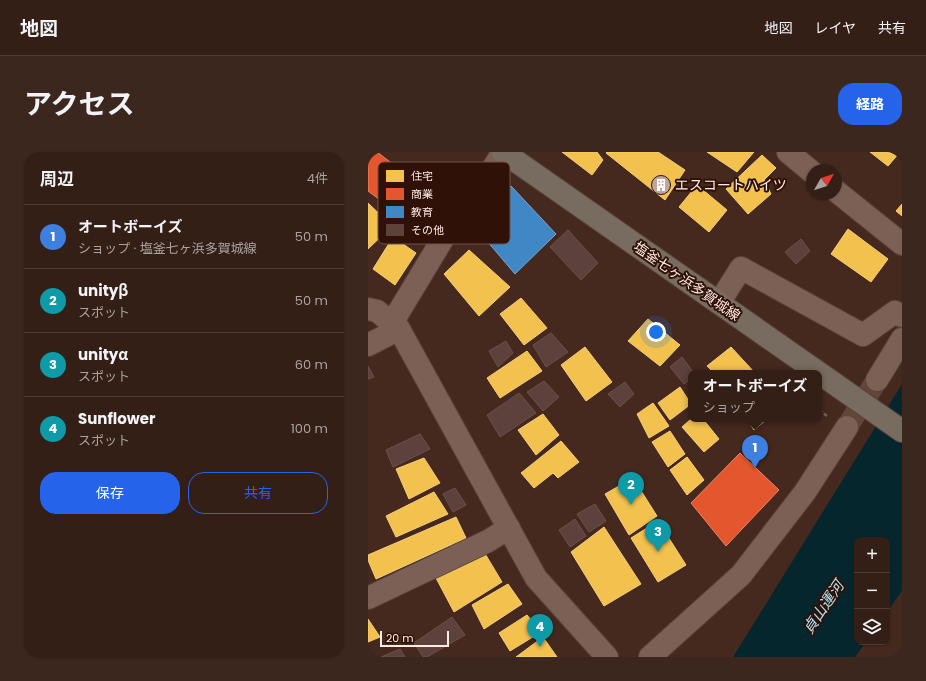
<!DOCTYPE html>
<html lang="ja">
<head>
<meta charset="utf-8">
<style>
  :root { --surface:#341f16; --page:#3c271f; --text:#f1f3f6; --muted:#a9a2a1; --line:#4e3d35; --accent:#2563eb }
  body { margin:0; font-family:Poppins,"Noto Sans JP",sans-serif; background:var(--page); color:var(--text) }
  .controls { position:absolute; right:12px; bottom:12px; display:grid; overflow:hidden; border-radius:8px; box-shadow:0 1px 3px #0004 }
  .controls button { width:36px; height:36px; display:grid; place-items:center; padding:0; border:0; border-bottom:1px solid var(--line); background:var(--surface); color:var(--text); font:20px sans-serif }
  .compass { position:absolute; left:438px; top:12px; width:36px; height:36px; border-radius:50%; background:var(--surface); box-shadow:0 1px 3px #0004; rotate:51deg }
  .scale { position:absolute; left:12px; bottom:10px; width:69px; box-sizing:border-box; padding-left:4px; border:2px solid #feebe5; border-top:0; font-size:11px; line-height:14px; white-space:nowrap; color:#feebe5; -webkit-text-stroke:3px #301107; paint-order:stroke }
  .you { position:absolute; left:288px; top:180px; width:14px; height:14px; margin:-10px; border:3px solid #fff; border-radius:50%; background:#1a73e8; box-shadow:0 0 0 6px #1a73e833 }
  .badge { display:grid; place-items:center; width:26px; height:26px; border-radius:50%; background:var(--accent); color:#fff; font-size:13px; font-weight:700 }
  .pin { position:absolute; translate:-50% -33px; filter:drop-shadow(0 1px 2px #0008) }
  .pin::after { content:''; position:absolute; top:21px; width:14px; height:12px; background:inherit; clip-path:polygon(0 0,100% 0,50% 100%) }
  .popup { position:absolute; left:320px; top:218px; width:134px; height:52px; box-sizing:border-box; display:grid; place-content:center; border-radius:8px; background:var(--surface); filter:drop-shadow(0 1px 3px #0005); font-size:13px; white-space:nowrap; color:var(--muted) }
  .popup b { font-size:15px; color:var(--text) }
  .popup::after { content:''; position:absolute; left:50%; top:100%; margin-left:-8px; border:8px solid transparent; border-top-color:var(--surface) }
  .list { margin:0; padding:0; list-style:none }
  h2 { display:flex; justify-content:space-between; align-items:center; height:52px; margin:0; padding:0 16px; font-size:17px }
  h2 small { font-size:13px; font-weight:400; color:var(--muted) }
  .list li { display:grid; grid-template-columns:26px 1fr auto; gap:12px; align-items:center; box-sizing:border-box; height:64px; padding:0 16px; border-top:1px solid var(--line) }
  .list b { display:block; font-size:15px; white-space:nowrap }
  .list p { margin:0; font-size:13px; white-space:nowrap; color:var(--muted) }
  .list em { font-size:13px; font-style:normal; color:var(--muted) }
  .actions { display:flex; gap:8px; padding:12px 16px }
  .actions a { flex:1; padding:9px 0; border:1px solid var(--accent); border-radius:16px; text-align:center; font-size:14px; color:var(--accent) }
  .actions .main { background:var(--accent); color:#fff }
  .icon { flex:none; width:22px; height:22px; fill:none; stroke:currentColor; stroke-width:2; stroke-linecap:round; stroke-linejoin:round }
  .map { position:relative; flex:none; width:534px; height:505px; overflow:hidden; border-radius:16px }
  header { display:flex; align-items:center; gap:24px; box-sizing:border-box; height:56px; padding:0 20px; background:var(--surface); border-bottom:1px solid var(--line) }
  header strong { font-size:19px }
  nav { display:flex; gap:22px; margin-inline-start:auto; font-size:14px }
  .intro { display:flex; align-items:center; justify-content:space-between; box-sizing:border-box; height:96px; padding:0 24px }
  h1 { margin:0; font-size:28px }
  .button { padding:10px 18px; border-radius:16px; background:var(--accent); color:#fff; font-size:14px; font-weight:700 }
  main { display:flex; gap:24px; padding:0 24px }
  aside { flex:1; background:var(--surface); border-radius:16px; box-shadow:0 1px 3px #0004 }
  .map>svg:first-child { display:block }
</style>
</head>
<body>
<header>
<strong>地図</strong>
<nav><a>地図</a><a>レイヤ</a><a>共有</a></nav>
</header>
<div class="intro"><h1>アクセス</h1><a class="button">経路</a></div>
<main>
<aside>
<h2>周辺<small>4件</small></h2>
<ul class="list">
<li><span class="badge" style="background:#3f7fe0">1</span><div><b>オートボーイズ</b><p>ショップ · 塩釜七ヶ浜多賀城線</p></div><em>50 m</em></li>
<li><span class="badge" style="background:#0f9aa8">2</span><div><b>unityβ</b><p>スポット</p></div><em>50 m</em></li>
<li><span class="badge" style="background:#0f9aa8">3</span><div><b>unityα</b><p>スポット</p></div><em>60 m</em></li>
<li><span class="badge" style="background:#0f9aa8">4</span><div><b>Sunflower</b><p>スポット</p></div><em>100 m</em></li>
</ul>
<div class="actions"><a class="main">保存</a><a>共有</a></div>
</aside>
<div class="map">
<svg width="534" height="505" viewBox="0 0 534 505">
  <rect width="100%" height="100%" fill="#46291e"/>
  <!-- water -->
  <path fill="#06262e" d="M 534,232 L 534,439 L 519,460 L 519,388 L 489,388 L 489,490 L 498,490 L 487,505 L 365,505 Z"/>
  <!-- homes -->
  <g fill="#f2c14e" stroke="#f6ce7b">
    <path d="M 194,0 L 229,0 L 235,8 L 224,23 Z"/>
    <path d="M 239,0 L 290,0 L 317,18 L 297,48 L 238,1 Z"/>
    <path d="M 339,0 L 386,0 L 369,20 Z"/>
    <path d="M 502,0 L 532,0 L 520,14 Z"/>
    <path d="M 394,3 L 408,16 L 396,28 L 403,42 L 380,62 L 358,37 Z"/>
    <path d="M 329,33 L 359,58 L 341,80 L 311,55 Z"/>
    <path d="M 0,51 L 24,74 L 0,97 Z"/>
    <path d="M 534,52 L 534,64 L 528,59 Z"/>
    <path d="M 480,77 L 520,107 L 503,130 L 463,102 Z"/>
    <path d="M 25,85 L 48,101 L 27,133 L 5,117 Z"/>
    <path d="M 101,98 L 142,135 L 111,164 L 76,122 Z"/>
    <path d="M 153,146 L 179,176 L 156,193 L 132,162 Z"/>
    <path d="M 280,167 L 312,193 L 292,214 L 260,189 Z"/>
    <path d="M 217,195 L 244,230 L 218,249 L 193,213 Z"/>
    <path d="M 363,195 L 387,221 L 346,221 L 339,214 Z"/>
    <path d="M 159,199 L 174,219 L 132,246 L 119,226 Z"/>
    <path d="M 312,235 L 323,252 L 302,268 L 290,251 Z"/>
    <path d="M 285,251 L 301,274 L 281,286 L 269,262 Z"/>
    <path d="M 175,262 L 191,283 L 168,303 L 150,278 Z"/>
    <path d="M 323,267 L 335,267 L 351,287 L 336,300 L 314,275 Z"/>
    <path d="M 379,267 L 399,267 L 386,278 Z"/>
    <path d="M 302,279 L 317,302 L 300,315 L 284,290 Z"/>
    <path d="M 193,289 L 211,310 L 190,326 L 185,321 L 166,336 L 153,321 Z"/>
    <path d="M 319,305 L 336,328 L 319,343 L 302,318 Z"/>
    <path d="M 56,306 L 72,331 L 41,347 L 28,317 Z"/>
    <path d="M 265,326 L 289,364 L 261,383 L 237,342 Z"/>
    <path d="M 66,340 L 80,362 L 28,385 L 18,364 Z"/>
    <path d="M 88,365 L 98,386 L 8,427 L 0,408 L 0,403 Z"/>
    <path d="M 290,369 L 318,413 L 290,430 L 263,386 Z"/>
    <path d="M 236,375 L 273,432 L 236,454 L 203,400 Z"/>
    <path d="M 116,400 L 134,430 L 86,460 L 68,426 Z"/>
    <path d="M 140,432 L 154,452 L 116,477 L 104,453 Z"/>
    <path d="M 159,463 L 173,480 L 142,499 L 131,481 Z"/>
    <path d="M 0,467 L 12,485 L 0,490 Z"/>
    <path d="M 175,485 L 189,505 L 148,505 Z"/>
  </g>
  <!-- shops -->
  <g fill="#e4572e" stroke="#ec8365">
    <path d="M 0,0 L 9,0 L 46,28 L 27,59 L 0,39 Z"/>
    <path d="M 372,301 L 411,338 L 358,394 L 323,351 Z"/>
  </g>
  <!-- schools -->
  <path fill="#3f88c5" stroke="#78a6cf" d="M 143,34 L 188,82 L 147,122 L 102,69 Z"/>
  <!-- building -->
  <g fill="#5c413d" stroke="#6c504b">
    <path d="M 200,78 L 230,111 L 213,128 L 182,95 Z"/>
    <path d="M 433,87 L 442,99 L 428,112 L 417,100 Z"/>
    <path d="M 183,181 L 200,200 L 178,215 L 165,193 Z"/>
    <path d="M 138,189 L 145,201 L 130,215 L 121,199 Z"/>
    <path d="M 314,205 L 326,221 L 323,221 L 323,227 L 316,232 L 302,215 Z"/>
    <path d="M 0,214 L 6,225 L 0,227 Z"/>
    <path d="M 176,229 L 191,245 L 175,259 L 159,240 Z"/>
    <path d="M 257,230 L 266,242 L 252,255 L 240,242 Z"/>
    <path d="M 151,241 L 168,261 L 132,285 L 119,263 Z"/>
    <path d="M 52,282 L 62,297 L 25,315 L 18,298 Z"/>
    <path d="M 87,336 L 98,353 L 85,360 L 75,342 Z"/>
    <path d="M 227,352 L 238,369 L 221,380 L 209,362 Z"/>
    <path d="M 207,367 L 218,384 L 202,395 L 191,378 Z"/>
    <path d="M 84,465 L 97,483 L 59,505 L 55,505 L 46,491 Z"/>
    <path d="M 32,497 L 37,505 L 13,505 Z"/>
  </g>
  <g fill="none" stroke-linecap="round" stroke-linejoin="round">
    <!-- minor-tunnel -->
    <path stroke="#62463c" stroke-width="22" stroke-dasharray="22 11" stroke-linecap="butt" d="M 479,275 L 509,228"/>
    <defs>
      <g id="minor">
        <path d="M 420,0 L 444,20"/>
        <path d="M 468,39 L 534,92"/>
        <path d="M 351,151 L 373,116 L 495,183 L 527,160 L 534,164"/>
        <path d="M 0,157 L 9,159 L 31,177 L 168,426 L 239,505"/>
        <path d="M 24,171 L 91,60 L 125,16 L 135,0"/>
        <path d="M 0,193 L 31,177"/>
        <path d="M 509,228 L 534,187"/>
        <path d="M 0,446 L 120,389 L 141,376"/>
        <path d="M 282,505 L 373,423 L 437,340 L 479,275"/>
      </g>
      <path id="primary" d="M 135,0 L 534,279"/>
    </defs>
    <!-- minor casing -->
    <use href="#minor" stroke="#58443c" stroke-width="24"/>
    <!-- primary casing -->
    <use href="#primary" stroke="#58443c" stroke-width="24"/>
    <!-- path -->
    <path stroke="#786057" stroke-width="2.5" stroke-dasharray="4 2" stroke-linecap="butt" d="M 451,258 L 459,264"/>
    <!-- minor -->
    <use href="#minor" stroke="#7c6055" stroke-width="22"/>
    <!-- primary -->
    <use href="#primary" stroke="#786b5f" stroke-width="22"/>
  </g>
  <!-- icons -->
  <defs>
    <symbol id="building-disc" viewBox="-11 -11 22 22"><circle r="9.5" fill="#bea79f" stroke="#301107"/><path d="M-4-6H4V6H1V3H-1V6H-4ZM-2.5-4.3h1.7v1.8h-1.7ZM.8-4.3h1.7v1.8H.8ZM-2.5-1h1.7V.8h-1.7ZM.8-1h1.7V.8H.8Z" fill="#fff"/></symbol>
  </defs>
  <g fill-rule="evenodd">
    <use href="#building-disc" x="282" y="22" width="22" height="22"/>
  </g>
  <g text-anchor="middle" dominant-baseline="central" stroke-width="4" stroke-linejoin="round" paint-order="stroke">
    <!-- poi labels -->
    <g font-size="14" fill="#feebe5" stroke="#301107" text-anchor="start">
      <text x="307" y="33">エスコートハイツ</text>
    </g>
    <!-- street labels -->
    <g font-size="14" fill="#feebe5" stroke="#301107">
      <text transform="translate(319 129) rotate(35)">塩釜七ヶ浜多賀城線</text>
    </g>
    <!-- water labels -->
    <g font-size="15" font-style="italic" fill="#ade2f3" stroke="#301107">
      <text transform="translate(455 455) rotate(-56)">貞山運河</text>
    </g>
  </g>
  <!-- legend -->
  <rect x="10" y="10" width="132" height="82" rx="6" fill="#301107" stroke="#6e524a" stroke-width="1"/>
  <rect x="18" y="18" width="18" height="12" fill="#f2c14e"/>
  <rect x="18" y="36" width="18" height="12" fill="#e4572e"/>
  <rect x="18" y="54" width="18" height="12" fill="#3f88c5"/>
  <rect x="18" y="72" width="18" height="12" fill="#5c413d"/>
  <g font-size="11" fill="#feebe5">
    <text x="43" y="28">住宅</text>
    <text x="43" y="46">商業</text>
    <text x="43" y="64">教育</text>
    <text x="43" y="82">その他</text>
  </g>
</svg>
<div class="controls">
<button>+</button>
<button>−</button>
<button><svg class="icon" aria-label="layers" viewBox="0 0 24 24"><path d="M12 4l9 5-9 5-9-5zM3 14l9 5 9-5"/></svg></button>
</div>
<svg class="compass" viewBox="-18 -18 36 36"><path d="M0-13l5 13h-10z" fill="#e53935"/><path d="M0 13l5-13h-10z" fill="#a9a2a1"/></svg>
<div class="scale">20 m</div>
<div class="you"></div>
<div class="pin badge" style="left:387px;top:316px;background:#3f7fe0">1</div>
<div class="popup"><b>オートボーイズ</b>ショップ</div>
<div class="pin badge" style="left:263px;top:353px;background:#0f9aa8">2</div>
<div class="pin badge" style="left:290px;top:400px;background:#0f9aa8">3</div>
<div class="pin badge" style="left:172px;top:495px;background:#0f9aa8">4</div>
</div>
</main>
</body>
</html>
